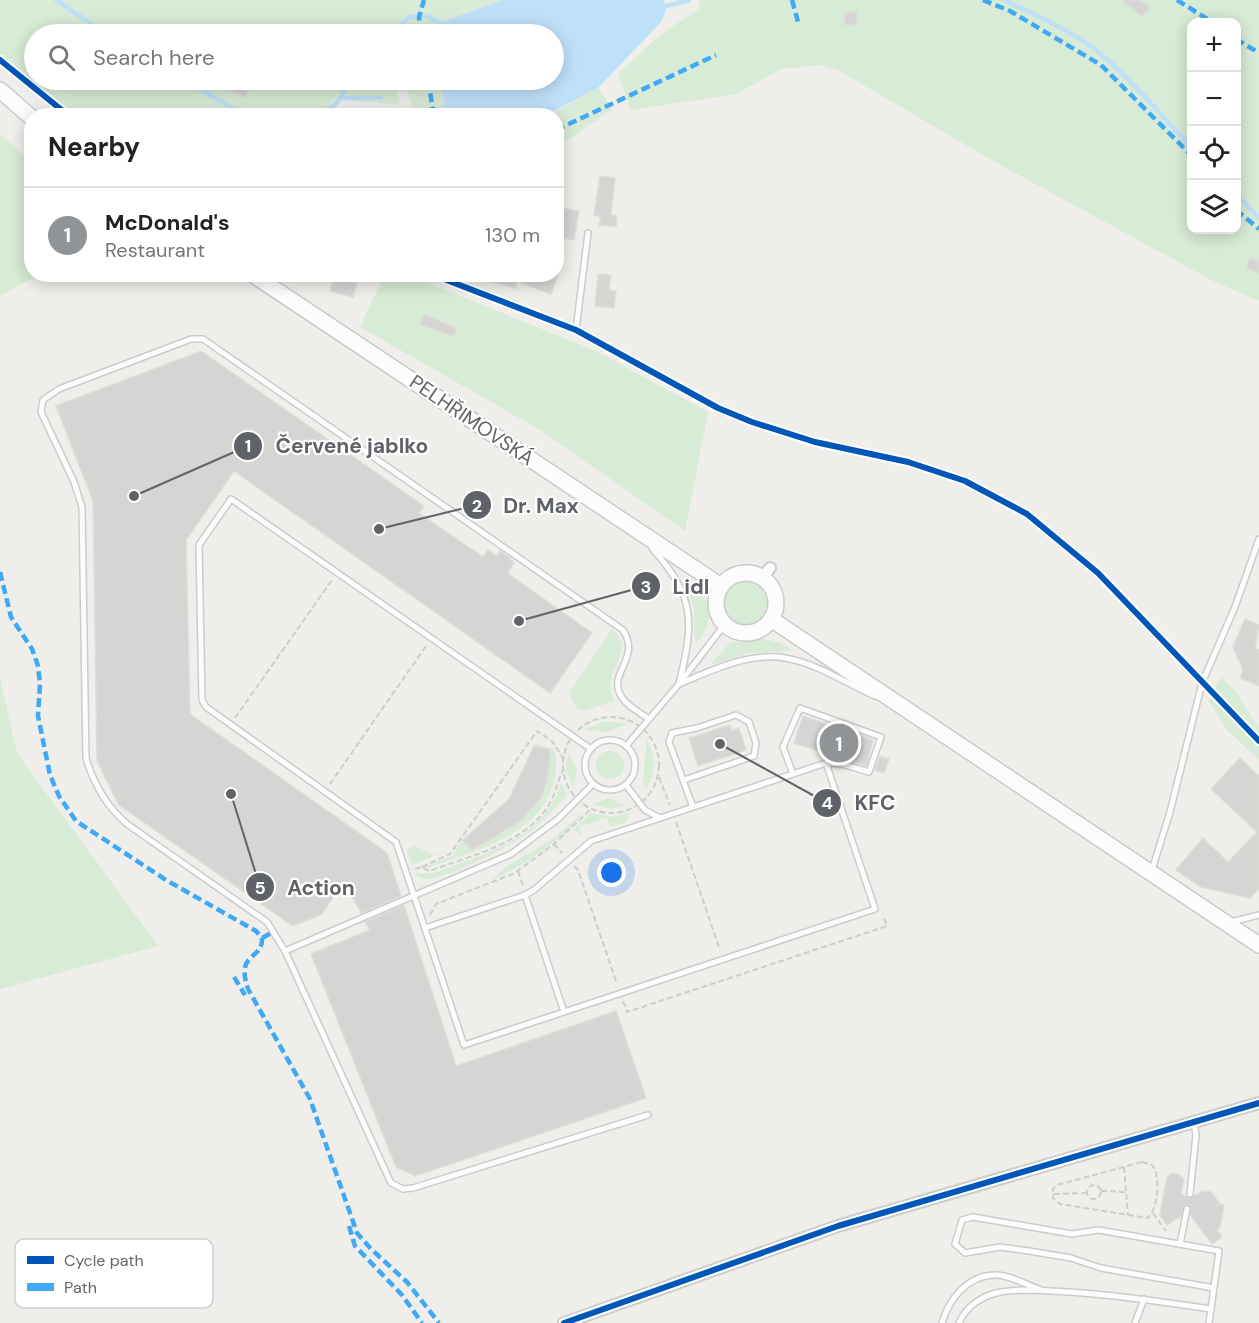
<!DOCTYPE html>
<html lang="en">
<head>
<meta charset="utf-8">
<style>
  :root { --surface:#fff; --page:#f6f6f6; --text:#222; --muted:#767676; --line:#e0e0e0; --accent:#919496 }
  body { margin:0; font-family:"DM Sans",sans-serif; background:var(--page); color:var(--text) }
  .controls { position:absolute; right:18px; top:18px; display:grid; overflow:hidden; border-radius:12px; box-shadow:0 3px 15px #0003 }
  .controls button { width:54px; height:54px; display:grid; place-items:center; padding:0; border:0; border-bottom:2px solid var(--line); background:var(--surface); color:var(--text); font:30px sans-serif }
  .you { position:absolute; left:612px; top:873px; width:21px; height:21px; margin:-15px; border:4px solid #fff; border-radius:50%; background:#1a73e8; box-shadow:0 0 0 9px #1a73e833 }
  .badge { display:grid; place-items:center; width:39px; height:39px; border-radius:50%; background:var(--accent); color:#fff; font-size:20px; font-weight:700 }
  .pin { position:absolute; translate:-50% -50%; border:3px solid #fff; box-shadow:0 2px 6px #0006 }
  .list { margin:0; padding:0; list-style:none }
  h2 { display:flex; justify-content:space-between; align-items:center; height:78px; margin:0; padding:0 24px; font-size:26px }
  h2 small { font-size:20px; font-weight:400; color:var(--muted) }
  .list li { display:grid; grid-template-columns:39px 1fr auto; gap:18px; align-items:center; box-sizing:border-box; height:96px; padding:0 24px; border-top:2px solid var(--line) }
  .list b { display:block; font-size:22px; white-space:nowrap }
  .list p { margin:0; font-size:20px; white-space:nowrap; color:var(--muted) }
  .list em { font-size:20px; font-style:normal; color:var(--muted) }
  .icon { flex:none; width:33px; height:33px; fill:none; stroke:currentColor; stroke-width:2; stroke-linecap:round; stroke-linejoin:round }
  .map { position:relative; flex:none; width:1259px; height:1323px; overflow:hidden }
  .search { position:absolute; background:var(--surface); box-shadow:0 3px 15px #0003; left:24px; top:24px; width:540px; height:66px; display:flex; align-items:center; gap:15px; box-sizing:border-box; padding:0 21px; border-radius:33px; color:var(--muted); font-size:22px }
  .panel { position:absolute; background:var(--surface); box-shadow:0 3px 15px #0003; left:24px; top:108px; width:540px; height:174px; border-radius:24px }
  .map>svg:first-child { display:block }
</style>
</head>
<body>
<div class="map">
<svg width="1259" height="1323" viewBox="0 0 1259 1323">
  <rect width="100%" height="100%" fill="#efeeea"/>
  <!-- green -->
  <g fill="#d8ebd6" fill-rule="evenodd">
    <path d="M 0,0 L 503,0 L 439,23 L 433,31 L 433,34 L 404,34 L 403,17 L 398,34 L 34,34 L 34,80 L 395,80 L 400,105 L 333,99 L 327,116 L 75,115 L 0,57 Z"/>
    <path d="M 698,0 L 1259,0 L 1259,301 L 1215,282 L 993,161 L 838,70 L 819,65 L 782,69 L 736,94 L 631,110 L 618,74 L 660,35 L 700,8 ZM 1192,22 L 1236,22 L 1236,230 L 1192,230 Z"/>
    <path d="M 406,80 L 440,80 L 446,115 L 415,115 L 407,91 Z"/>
    <path d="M 598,88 L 612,109 L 557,148 L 556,116 L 546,116 Z"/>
    <path d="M 0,134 L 31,162 L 32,274 L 38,275 L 0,296 Z"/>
    <path d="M 384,275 L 404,275 L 421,280 L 596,351 L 708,412 L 685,531 L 540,430 L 360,327 Z"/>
    <path d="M 687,578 C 710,593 717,621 697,642 L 695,640 L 694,607 L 684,581 Z"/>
    <circle cx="746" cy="603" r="21"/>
    <path d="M 612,629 C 634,648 613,662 611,682 C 610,688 612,695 614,701 L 584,711 L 578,710 L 569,693 Z"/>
    <path d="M 765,639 L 781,643 L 793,651 L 749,653 L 714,664 L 712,662 L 730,643 Z"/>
    <path d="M 1221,676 L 1237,693 L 1259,729 L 1259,760 L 1226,729 L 1209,701 Z"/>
    <path d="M 0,678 L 17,753 L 158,946 L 0,989 Z"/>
    <path d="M 605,721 L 628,724 L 606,732 L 583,730 Z"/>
    <path d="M 647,740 C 656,757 656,774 646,790 L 643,779 Z"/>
    <path d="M 537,744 L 553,749 C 558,757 556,766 555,776 C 545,835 476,850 427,868 L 426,866 L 452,856 L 463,840 L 472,850 C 526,819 543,814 551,750 L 534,746 Z"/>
    <path d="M 568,751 L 577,770 L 573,788 L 566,770 Z"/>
    <circle cx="610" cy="765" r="14"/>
    <path d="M 561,783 L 567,795 C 556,808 545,820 531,831 C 514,844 447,879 427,879 C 421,879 419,877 415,874 C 420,872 423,874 428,874 C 439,873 453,865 464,862 C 509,845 545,831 561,783 Z"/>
    <path d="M 609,798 L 625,806 L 611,809 L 592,804 Z"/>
    <path d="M 584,811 C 568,837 521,867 492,880 L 506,867 L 554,838 Z"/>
    <path d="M 630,812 L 626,822 L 610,827 L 607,818 L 579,827 L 582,837 L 575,830 L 558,845 L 591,813 L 613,817 Z"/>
    <path d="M 413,845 L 434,855 L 448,850 L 412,865 L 407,851 Z"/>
  </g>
  <!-- water -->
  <path fill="#bfe0f9" d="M 503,0 L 663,0 L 667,6 L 662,21 L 598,88 L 546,115 L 446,115 L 440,80 L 554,80 L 554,34 L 433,34 L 433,31 L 439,23 Z"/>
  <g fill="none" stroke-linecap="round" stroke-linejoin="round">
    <!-- stream -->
    <g stroke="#bfe0f9" stroke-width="4.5">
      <path d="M 56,0 L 106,34"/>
      <path d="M 1004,0 C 1035,15 1070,30 1097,51 C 1132,79 1161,116 1192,148"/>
      <path d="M 663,7 L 689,0"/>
      <path d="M 392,34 L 409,17 L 428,16 L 442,25"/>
      <path d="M 183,80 L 247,116"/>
      <path d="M 342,98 L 381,98"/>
      <path d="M 315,116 C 335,108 342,100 349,80"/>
      <path d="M 1236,194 L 1259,218"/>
    </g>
  </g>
  <!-- building -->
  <g fill="#d6d5d3" stroke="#deddd9" stroke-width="1.5">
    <path d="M 1122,0 L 1140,0 L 1150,8 L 1142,17 Z"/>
    <path d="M 857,12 L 857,25 L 845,25 L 844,13 Z"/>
    <path d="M 204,80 L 236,80 L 250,85 L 245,97 Z"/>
    <path d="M 600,176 L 615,178 L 611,215 L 617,216 L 616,227 L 599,225 L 601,217 L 594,215 Z"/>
    <path d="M 556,207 L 579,211 L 574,240 L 556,237 Z"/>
    <path d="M 1250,258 L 1259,261 L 1259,273 L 1246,268 Z"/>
    <path d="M 335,274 L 359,274 L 353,297 L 330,291 Z"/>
    <path d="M 479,274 L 558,274 L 551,294 L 517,281 L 516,288 L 479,279 Z"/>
    <path d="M 598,274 L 611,275 L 609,290 L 616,291 L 614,308 L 595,306 Z"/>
    <path d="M 424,314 L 456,328 L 453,336 L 420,325 Z"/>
    <path d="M 201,351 L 424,506 L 419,513 L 483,557 L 488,550 L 497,556 L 500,551 L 510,558 L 514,563 L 507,573 L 592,633 L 550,693 L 234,471 L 186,540 L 190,714 L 387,853 L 401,896 L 361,913 L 344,882 L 321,915 L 293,926 L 119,805 L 97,761 L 93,501 L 56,406 Z"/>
    <path d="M 1245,619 L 1259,625 L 1255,648 L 1259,650 L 1259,686 L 1240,678 L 1243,670 L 1233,647 Z"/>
    <path d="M 803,716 L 873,740 L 866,766 L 794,743 Z"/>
    <path d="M 730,725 L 732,731 L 739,728 L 746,750 L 698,766 L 689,738 Z"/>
    <path d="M 534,746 L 551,749 L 547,781 L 541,798 L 519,822 L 472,850 L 463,840 L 509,799 Z"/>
    <path d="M 880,756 L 889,759 L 884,773 L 875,770 Z"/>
    <path d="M 1240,758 L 1259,776 L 1259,889 L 1250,898 L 1201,887 L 1176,870 L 1203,838 L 1228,862 L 1257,832 L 1211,789 Z"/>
    <path d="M 404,905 L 456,1066 L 616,1011 L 646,1098 L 415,1176 L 396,1167 L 311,954 L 370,930 L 365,922 Z"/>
    <path d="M 1172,1173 L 1180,1175 L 1184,1180 L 1181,1193 L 1188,1198 L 1204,1191 L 1211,1192 L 1220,1204 L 1224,1205 L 1220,1227 L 1217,1230 L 1222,1237 L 1212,1244 L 1191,1216 L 1190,1205 L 1184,1205 L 1181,1216 L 1167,1225 L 1160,1215 L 1167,1177 Z"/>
  </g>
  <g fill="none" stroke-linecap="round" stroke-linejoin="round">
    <defs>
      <g id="lane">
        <path d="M 431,274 L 576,330 L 718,408"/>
        <path d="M 576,330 L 588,233"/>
        <path d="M 652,548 C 696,598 694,622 679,684"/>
        <path d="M 679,684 C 713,670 752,650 790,659 C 819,665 848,684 875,696"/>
        <circle cx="610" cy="765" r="25"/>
        <path d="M 626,746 L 679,684 L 725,624"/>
        <path d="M 793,774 L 783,747 L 800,708 L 881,737 L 869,772 L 842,764 L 826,763"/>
        <path d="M 684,780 L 754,756 L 756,743 L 749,722 L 736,715 L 697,728 L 672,733 L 669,742 L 693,807"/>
        <path d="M 626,785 L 645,810 L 660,818"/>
        <path d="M 1152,870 L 1170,812 L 1202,683 L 1235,607 L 1259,539"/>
        <path d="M 525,895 L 534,890 L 591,841 L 826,763 L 875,909 L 564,1012"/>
        <path d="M 1231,922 L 1259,915"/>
        <path d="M 425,928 L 525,895 L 564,1012 L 464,1045 L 396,842 L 206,707 L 202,700 L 199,545 L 231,499 L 591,749"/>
        <path d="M 285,951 L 511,854 L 558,819 L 593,784"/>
        <path d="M 648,1115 L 413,1188 L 403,1189 L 391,1183 L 285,951 L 267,922 L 127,824 C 106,806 94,785 86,758 L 82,507 L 74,482 L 41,412 L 43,400 L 59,389 L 191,339 L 203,339 L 623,630 C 641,658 609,672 620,694 C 625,705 639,712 649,719"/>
        <path d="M 1190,1194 L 1196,1135 L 1194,1122"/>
        <path d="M 1180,1244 L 1187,1209"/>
        <path d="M 942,1323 C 949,1299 967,1276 994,1275 C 1008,1274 1027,1285 1039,1289"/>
        <path d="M 959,1323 C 966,1306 983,1295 1001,1292 C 1023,1288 1048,1291 1070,1292 C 1117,1295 1164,1302 1211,1309"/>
        <path d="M 1135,1323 L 1144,1299"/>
        <path d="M 1209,1323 L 1219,1251 L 1099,1230 L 1072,1234 L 973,1217 L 962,1220 L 955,1244 L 965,1253 L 1000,1247 L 1029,1251 L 1071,1258 L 1101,1268 L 1214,1288"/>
      </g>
      <g id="street">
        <path d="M 762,578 L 770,568"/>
        <path d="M 564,1323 L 838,1226 L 1259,1103"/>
      </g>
      <g id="secondary">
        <path d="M 0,90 L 32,118"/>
        <path d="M 252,274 L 721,586"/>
        <circle cx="746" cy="603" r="30"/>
        <path d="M 771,619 L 1259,945"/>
      </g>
    </defs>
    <!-- lane casing -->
    <use href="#lane" stroke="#cbcccc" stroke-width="8"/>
    <!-- street casing -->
    <use href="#street" stroke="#cbcccc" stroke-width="14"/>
    <!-- secondary casing -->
    <use href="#secondary" stroke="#cacacb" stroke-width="18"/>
    <!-- path -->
    <g stroke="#cacfcc" stroke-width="2" stroke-dasharray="6 3" stroke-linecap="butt">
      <circle cx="611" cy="765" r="48"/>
      <path d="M 235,718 L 332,580"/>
      <path d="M 659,777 L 670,805"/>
      <path d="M 330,784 L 426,646"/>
      <path d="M 676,822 L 720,950"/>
      <path d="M 554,844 L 562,853"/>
      <path d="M 574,866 L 578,870 L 617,984"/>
      <path d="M 422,867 L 450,854 L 537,731 L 552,741 L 563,758"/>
      <path d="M 415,869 L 422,867 L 429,871 C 470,856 529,843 551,801 C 556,791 558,780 563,770"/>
      <path d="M 518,871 L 523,886"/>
      <path d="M 430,915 L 436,904 L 515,873 L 554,844 L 591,809"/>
      <path d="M 623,1001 L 627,1012 L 887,926 L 883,915"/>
      <path d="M 1142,1162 L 1152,1165 C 1161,1175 1158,1209 1148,1218 L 1060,1204 L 1053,1198 L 1053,1189 L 1057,1185 Z"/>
      <path d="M 1124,1167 L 1128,1215"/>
      <circle cx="1094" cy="1192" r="7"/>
      <path d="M 1101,1191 L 1127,1192"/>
      <path d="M 1054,1194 L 1087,1193"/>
      <path d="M 1153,1213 L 1166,1231"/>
    </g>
    <!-- lane -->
    <use href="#lane" stroke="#fdfcfc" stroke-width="5"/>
    <!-- street -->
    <use href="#street" stroke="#fdfcfc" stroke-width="10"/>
    <!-- secondary -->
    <use href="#secondary" stroke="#fdfcfc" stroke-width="15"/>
    <!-- quiet -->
    <g stroke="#3fa9f5" stroke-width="4.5" stroke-dasharray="9 4.5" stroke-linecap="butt">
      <path d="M 792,0 L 798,22"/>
      <path d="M 983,0 L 1010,11 L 1101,65 L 1192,156"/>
      <path d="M 1177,0 L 1212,22"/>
      <path d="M 421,34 L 419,17 L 424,0"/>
      <path d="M 1236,39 L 1259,53"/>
      <path d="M 428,80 L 434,116"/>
      <path d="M 556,130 L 716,55"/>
      <path d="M 1236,210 L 1259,229"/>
      <path d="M 0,572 L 11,617 L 32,649 L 38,666 L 40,684 L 38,716 L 50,775 L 59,796 L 76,821 L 166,880 L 256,931 L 262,938 C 263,961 235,951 248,989 L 310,1099 L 357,1233 L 371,1249 L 407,1282 L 439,1323"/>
      <path d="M 262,938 L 273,932"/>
      <path d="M 234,977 L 245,995"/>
      <path d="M 349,1226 L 355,1246 L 402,1295 L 422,1323"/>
    </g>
    <defs>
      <g id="cycleway">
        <path d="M 0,60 L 69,116"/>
        <path d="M 431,274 L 576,330 L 718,408 L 752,422 L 815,442 L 908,462 L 965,481 L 1027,514 L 1098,573 L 1259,741"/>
        <path d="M 564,1323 L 838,1226 L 1259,1103"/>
      </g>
    </defs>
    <!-- cycleway casing -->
    <use href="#cycleway" stroke="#fff" stroke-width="10"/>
    <!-- cycleway -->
    <use href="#cycleway" stroke="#0057b8" stroke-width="6"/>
  </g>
  <g text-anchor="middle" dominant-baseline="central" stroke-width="4.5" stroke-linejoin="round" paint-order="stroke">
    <!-- street labels -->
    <g font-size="20" fill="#5f6368" stroke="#fff">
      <text transform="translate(472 420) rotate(34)">PELHŘIMOVSKÁ</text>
    </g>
  </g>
  <!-- legend -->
  <rect x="15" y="1239" width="198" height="69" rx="9" fill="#fff" stroke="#cfd0d2" stroke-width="1.5"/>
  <rect x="27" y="1256" width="27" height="8" fill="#0057b8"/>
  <rect x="27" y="1283" width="27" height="8" fill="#3fa9f5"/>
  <g font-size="16" fill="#5f6368">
    <text x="64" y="1266">Cycle path</text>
    <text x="64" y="1293">Path</text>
  </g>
  <!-- callouts -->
  <path fill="none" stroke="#5f6368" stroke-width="2" d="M134 496L248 446M379 529L477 505M519 621L646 586M720 744L827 803M231 794L260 887"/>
  <g fill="#5f6368" stroke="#fff" stroke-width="2">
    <circle cx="134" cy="496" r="6"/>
    <circle cx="379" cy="529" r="6"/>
    <circle cx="519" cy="621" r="6"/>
    <circle cx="720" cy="744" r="6"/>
    <circle cx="231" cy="794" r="6"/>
    <circle cx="248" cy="446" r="15"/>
    <circle cx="477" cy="505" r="15"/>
    <circle cx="646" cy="586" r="15"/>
    <circle cx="827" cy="803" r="15"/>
    <circle cx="260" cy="887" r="15"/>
  </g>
  <g font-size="18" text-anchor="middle" font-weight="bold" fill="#fff">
    <text x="248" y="452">1</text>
    <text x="477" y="512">2</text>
    <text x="646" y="593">3</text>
    <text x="827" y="809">4</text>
    <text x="260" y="894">5</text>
  </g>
  <g font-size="21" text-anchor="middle" font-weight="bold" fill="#5f6368" stroke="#fff" stroke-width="4.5" stroke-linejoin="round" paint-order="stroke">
    <text x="352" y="453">Červené jablko</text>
    <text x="541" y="513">Dr. Max</text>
    <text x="691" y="594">Lidl</text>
    <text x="875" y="810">KFC</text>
    <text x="321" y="895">Action</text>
  </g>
</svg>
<div class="controls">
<button>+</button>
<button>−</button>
<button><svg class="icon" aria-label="locate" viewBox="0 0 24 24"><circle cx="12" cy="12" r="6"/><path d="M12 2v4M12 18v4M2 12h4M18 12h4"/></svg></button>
<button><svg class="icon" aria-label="layers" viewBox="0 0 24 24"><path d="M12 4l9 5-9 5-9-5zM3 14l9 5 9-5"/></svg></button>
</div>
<div class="you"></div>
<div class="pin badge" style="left:839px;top:743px">1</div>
<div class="search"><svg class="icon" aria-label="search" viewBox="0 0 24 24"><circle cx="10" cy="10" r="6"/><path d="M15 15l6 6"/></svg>Search here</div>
<section class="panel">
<h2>Nearby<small></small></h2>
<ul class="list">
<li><span class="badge">1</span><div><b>McDonald's</b><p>Restaurant</p></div><em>130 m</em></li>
</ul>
</section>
</div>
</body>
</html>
